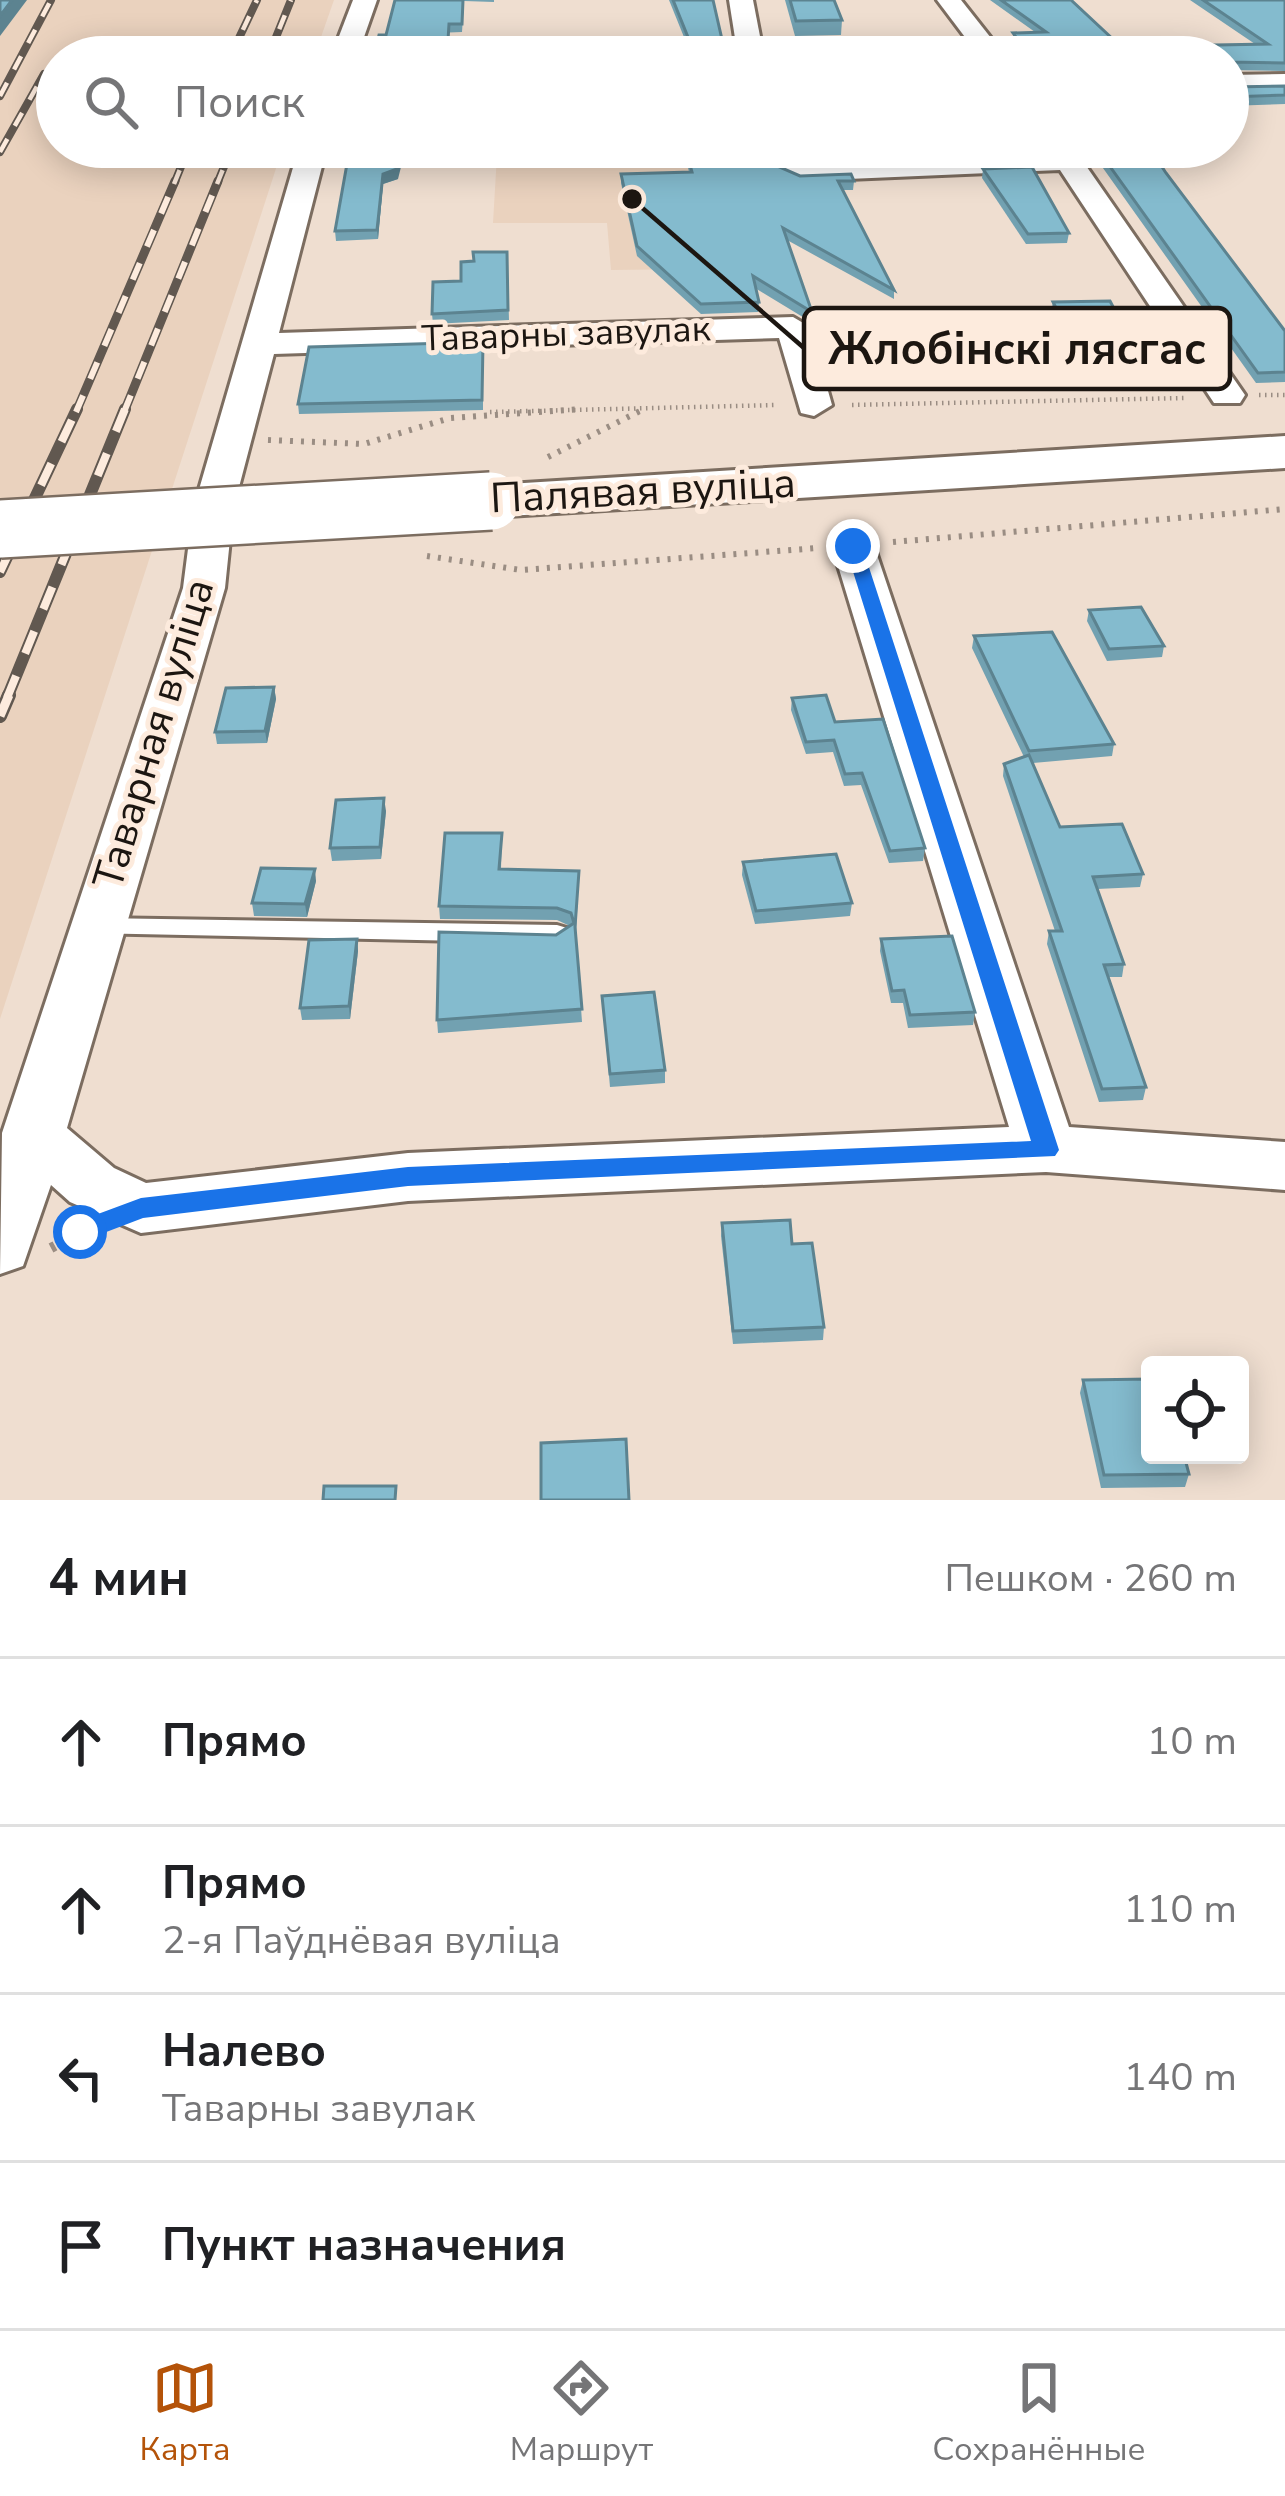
<!DOCTYPE html>
<html lang="ru">
<head>
<meta charset="utf-8">
<style>
  :root { --surface:#fff; --page:#f2f2f2; --text:#202124; --muted:#757577; --line:#e0e0e0; --accent:#b45309 }
  body { margin:0; font-family:"Nunito Sans",sans-serif; background:var(--page); color:var(--text) }
  .controls { position:absolute; right:36px; bottom:36px; display:grid; overflow:hidden; border-radius:12px; box-shadow:0 6px 30px #0003 }
  .controls button { width:108px; height:108px; display:grid; place-items:center; padding:0; border:0; border-bottom:3px solid var(--line); background:var(--surface); color:var(--text); font:60px sans-serif }
  .stop { position:absolute; width:36px; height:36px; margin:-27px; border:9px solid #1a73e8; border-radius:50%; background:#fff }
  .stop.end { background:#1a73e8; border-color:#fff; box-shadow:0 3px 12px #0008 }
  .list { margin:0; padding:0; list-style:none }
  h2 { display:flex; justify-content:space-between; align-items:center; height:156px; margin:0; padding:0 48px; font-size:51px }
  h2 small { font-size:39px; font-weight:400; color:var(--muted) }
  .list li { display:grid; grid-template-columns:78px 1fr auto; gap:36px; align-items:center; box-sizing:border-box; height:168px; padding:0 48px; border-top:3px solid var(--line) }
  .list b { display:block; font-size:45px; white-space:nowrap }
  .list p { margin:0; font-size:39px; white-space:nowrap; color:var(--muted) }
  .list em { font-size:39px; font-style:normal; color:var(--muted) }
  .icon { flex:none; width:66px; height:66px; fill:none; stroke:currentColor; stroke-width:2; stroke-linecap:round; stroke-linejoin:round }
  .map { position:relative; flex:none; width:1285px; height:1500px; overflow:hidden }
  .search { position:absolute; background:var(--surface); box-shadow:0 6px 30px #0003; left:36px; right:36px; top:36px; height:132px; display:flex; align-items:center; gap:30px; box-sizing:border-box; padding:0 42px; border-radius:66px; color:var(--muted); font-size:45px }
  .sheet { height:828px; background:var(--surface) }
  nav { display:flex; justify-content:space-around; align-items:center; box-sizing:border-box; height:168px; border-top:3px solid var(--line); background:var(--surface); font-size:33px; color:var(--muted) }
  nav a { display:grid; justify-items:center; gap:6px }
  nav .on { color:var(--accent) }
  .map>svg:first-child { display:block }
</style>
</head>
<body>
<div class="map">
<svg width="1285" height="1500" viewBox="0 0 1285 1500">
  <rect width="100%" height="100%" fill="#efded0"/>
  <!-- built -->
  <g fill="#ead2be">
    <path d="M 0,0 L 334,0 L 314,57 L 57,57 L 57,147 L 283,147 L 0,1019 Z"/>
    <path d="M 455,147 L 709,147 L 760,174 L 797,268 L 611,270 L 607,223 L 493,223 L 497,155 L 488,149 Z"/>
  </g>
  <g fill="none" stroke-linecap="round" stroke-linejoin="round">
    <defs>
      <path id="lane" d="M 98,918 L 557,925 L 567,928 L 570,934 L 567,940 L 557,943 L 88,933 L 85,927 L 88,921 Z"/>
      <g id="street">
        <path d="M 353,0 L 377,0 L 357,57 L 331,57 Z"/>
        <path d="M 729,0 L 753,0 L 764,57 L 738,57 Z"/>
        <path d="M 937,0 L 961,0 L 1006,57 L 980,57 Z"/>
        <path d="M 1285,74 L 1285,90 L 1228,91 L 1228,75 Z"/>
        <path d="M 299,147 L 327,147 L 279,333 L 793,317 L 810,327 L 832,405 L 814,416 L 801,413 L 779,338 L 274,354 L 233,510 L 225,588 L 67,1128 L 114,1168 L 146,1183 L 408,1153 L 1009,1127 L 832,546 L 838,537 L 868,537 L 874,546 L 1069,1127 L 1285,1142 L 1285,1190 L 1046,1172 L 408,1201 L 141,1233 L 70,1202 L 51,1185 L 23,1266 L 0,1274 L 2,1133 L 183,588 L 193,510 Z"/>
        <path d="M 755,147 L 783,147 L 806,163 L 1049,153 L 1045,147 L 1073,147 L 1245,395 L 1240,403 L 1214,403 L 1060,170 L 801,181 L 762,164 Z"/>
      </g>
      <path id="secondary" d="M 1285,436 L 1285,468 L 491,517 L 472,513 L 464,501 L 472,489 L 491,485 Z"/>
    </defs>
    <!-- lane casing -->
    <use href="#lane" stroke="#7c6d60" stroke-width="6"/>
    <!-- street casing -->
    <use href="#street" stroke="#7c6d60" stroke-width="6"/>
    <!-- secondary casing -->
    <use href="#secondary" stroke="#7c6d60" stroke-width="6"/>
    <!-- path-far2 -->
    <g stroke="#9a8d83" stroke-width="4.5" stroke-dasharray="1.5 4.5" stroke-linecap="butt">
      <path d="M 1259,395 L 1285,395"/>
      <path d="M 852,405 L 1185,398"/>
      <path d="M 490,412 L 777,405"/>
      <path d="M 638,412 L 642,410"/>
    </g>
    <!-- path-far1 -->
    <g stroke="#9a8d83" stroke-width="6" stroke-dasharray="3 8" stroke-linecap="butt">
      <path d="M 268,440 L 364,444 L 450,418 L 581,409"/>
      <path d="M 548,457 L 642,410"/>
      <path d="M 893,542 L 1285,509"/>
      <path d="M 427,556 L 521,570 L 818,548"/>
    </g>
    <!-- path -->
    <path stroke="#9a8d83" stroke-width="10" stroke-dasharray="4.5 12" stroke-linecap="butt" d="M 51,1248 L 86,1229"/>
    <!-- lane -->
    <use href="#lane" fill="#fff" fill-rule="evenodd"/>
    <!-- street -->
    <use href="#street" fill="#fff" fill-rule="evenodd"/>
    <!-- secondary -->
    <use href="#secondary" fill="#fff" fill-rule="evenodd"/>
    <defs>
      <g id="rail-far3">
        <path d="M 230,57 L 257,0"/>
        <path d="M 268,57 L 291,0"/>
        <path d="M 0,96 L 51,0"/>
        <path d="M 0,152 L 44,74"/>
        <path d="M 174,184 L 189,147"/>
        <path d="M 217,184 L 232,147"/>
      </g>
      <g id="rail-far2">
        <path d="M 76,412 L 175,181"/>
        <path d="M 124,412 L 218,181"/>
      </g>
      <g id="rail-far1">
        <path d="M 0,572 L 77,409"/>
        <path d="M 7,698 L 125,409"/>
      </g>
      <path id="rail" d="M 0,716 L 9,695"/>
    </defs>
    <!-- rail-far3 casing -->
    <use href="#rail-far3" stroke="#615850" stroke-width="8"/>
    <!-- rail-far2 casing -->
    <use href="#rail-far2" stroke="#615850" stroke-width="9"/>
    <!-- rail-far1 casing -->
    <use href="#rail-far1" stroke="#615850" stroke-width="12"/>
    <!-- rail casing -->
    <use href="#rail" stroke="#615850" stroke-width="14"/>
    <!-- rail-far3 -->
    <use href="#rail-far3" stroke="#fdebdd" stroke-width="4.5" stroke-dasharray="15" stroke-linecap="butt"/>
    <!-- rail-far2 -->
    <use href="#rail-far2" stroke="#fdebdd" stroke-width="6" stroke-dasharray="18" stroke-linecap="butt"/>
    <!-- rail-far1 -->
    <use href="#rail-far1" stroke="#fdebdd" stroke-width="8" stroke-dasharray="24" stroke-linecap="butt"/>
    <!-- rail -->
    <use href="#rail" stroke="#fdebdd" stroke-width="9" stroke-dasharray="28" stroke-linecap="butt"/>
    <defs>
      <path id="secondary-bridge" d="M 0,529 L 491,501"/>
    </defs>
    <!-- secondary-bridge casing -->
    <use href="#secondary-bridge" stroke="#7c6d60" stroke-width="62" stroke-linecap="butt"/>
    <!-- secondary-bridge -->
    <use href="#secondary-bridge" stroke="#fff" stroke-width="57"/>
  </g>
  <!-- wall -->
  <g fill="#72a1b1">
    <path d="M 395,0 L 494,0 L 494,2 L 464,1 L 462,32 L 386,35 Z"/>
    <path d="M 669,0 L 713,0 L 726,57 L 692,57 Z"/>
    <path d="M 785,0 L 834,0 L 842,20 L 841,35 L 795,36 Z"/>
    <path d="M 990,0 L 1071,0 L 1132,57 L 1024,57 L 1013,41 L 1013,33 L 1035,32 Z"/>
    <path d="M 1190,0 L 1285,0 L 1285,71 L 1228,70 L 1228,57 L 1165,57 L 1163,54 L 1164,46 L 1255,44 Z"/>
    <path d="M 1228,86 L 1230,87 L 1285,86 L 1285,104 L 1228,106 Z"/>
    <path d="M 350,147 L 398,179 L 383,184 L 378,239 L 336,241 L 335,231 Z"/>
    <path d="M 683,147 L 755,147 L 761,159 L 800,176 L 854,181 L 853,190 L 843,190 L 894,290 L 894,299 L 787,240 L 812,312 L 811,322 L 755,288 L 759,302 L 758,312 L 701,314 L 637,256 L 621,183 L 621,174 L 689,172 Z"/>
    <path d="M 794,147 L 867,147 L 866,154 L 807,158 L 794,149 Z"/>
    <path d="M 968,147 L 1018,147 L 1017,150 L 970,152 Z"/>
    <path d="M 1088,147 L 1149,147 L 1166,173 L 1285,331 L 1285,382 L 1256,383 Z"/>
    <path d="M 983,169 L 1069,233 L 1067,243 L 1026,244 L 982,178 Z"/>
    <path d="M 507,252 L 509,320 L 433,324 L 432,314 L 461,281 L 474,261 Z"/>
    <path d="M 1053,302 L 1144,366 L 1142,376 L 1085,377 L 1051,312 Z"/>
    <path d="M 483,342 L 483,410 L 299,414 L 298,404 Z"/>
    <path d="M 1089,610 L 1164,646 L 1162,657 L 1107,661 L 1087,621 Z"/>
    <path d="M 974,636 L 1114,744 L 1112,756 L 1033,763 L 1060,827 L 1143,874 L 1140,887 L 1097,889 L 1124,964 L 1122,977 L 1109,977 L 1146,1087 L 1143,1100 L 1099,1102 L 1047,944 L 1049,931 L 1055,931 L 1003,776 L 1004,764 L 1024,757 L 972,648 Z"/>
    <path d="M 274,687 L 276,699 L 267,743 L 217,744 L 215,732 Z"/>
    <path d="M 792,698 L 835,722 L 925,848 L 923,861 L 889,863 L 861,785 L 844,786 L 833,752 L 806,754 L 791,710 Z"/>
    <path d="M 386,811 L 381,859 L 332,861 L 330,848 Z"/>
    <path d="M 502,833 L 501,869 L 579,871 L 576,935 L 582,1022 L 438,1033 L 437,1020 L 570,926 L 557,920 L 440,919 L 439,906 Z"/>
    <path d="M 743,862 L 852,903 L 850,916 L 755,924 L 742,875 Z"/>
    <path d="M 316,881 L 307,917 L 254,916 L 252,903 Z"/>
    <path d="M 357,939 L 358,951 L 350,1019 L 302,1020 L 300,1008 Z"/>
    <path d="M 881,939 L 975,1012 L 973,1025 L 908,1028 L 903,1003 L 891,1003 L 880,951 Z"/>
    <path d="M 602,996 L 665,1070 L 665,1083 L 610,1087 Z"/>
    <path d="M 722,1223 L 792,1244 L 824,1327 L 823,1340 L 733,1344 L 721,1236 Z"/>
    <path d="M 1083,1380 L 1189,1474 L 1185,1487 L 1101,1488 L 1080,1393 Z"/>
  </g>
  <!-- shaded-wall -->
  <g fill="#5c8390">
    <path d="M 12,0 L 27,0 L 0,36 L 0,16 Z"/>
    <path d="M 403,147 L 406,147 L 398,179 L 383,184 L 378,239 L 377,230 L 383,174 Z"/>
    <path d="M 274,687 L 276,699 L 267,743 L 265,731 Z"/>
    <path d="M 384,798 L 386,811 L 381,859 L 380,847 Z"/>
    <path d="M 315,869 L 316,881 L 307,917 L 305,904 Z"/>
    <path d="M 357,939 L 358,951 L 350,1019 L 349,1006 Z"/>
  </g>
  <!-- building -->
  <g fill="#84bbce" stroke="#5c8390" stroke-width="3">
    <path d="M 0,0 L 12,0 L 0,16 Z"/>
    <path d="M 395,0 L 463,0 L 462,24 L 449,24 L 447,57 L 374,57 L 379,35 L 386,35 Z"/>
    <path d="M 673,0 L 713,0 L 726,57 L 696,57 Z"/>
    <path d="M 790,0 L 834,0 L 842,20 L 796,21 Z"/>
    <path d="M 1001,0 L 1071,0 L 1132,57 L 1031,57 L 1013,33 L 1046,32 Z"/>
    <path d="M 1203,0 L 1285,0 L 1285,63 L 1229,62 L 1228,69 L 1228,57 L 1174,57 L 1164,46 L 1268,44 Z"/>
    <path d="M 1228,86 L 1230,87 L 1285,86 L 1285,95 L 1228,97 Z"/>
    <path d="M 350,147 L 403,147 L 397,169 L 383,174 L 377,230 L 335,231 Z"/>
    <path d="M 685,147 L 755,147 L 761,159 L 800,176 L 851,174 L 854,181 L 838,181 L 894,290 L 783,228 L 812,312 L 753,276 L 759,302 L 701,304 L 637,246 L 621,174 L 692,172 Z"/>
    <path d="M 804,147 L 844,147 L 808,150 Z"/>
    <path d="M 1096,147 L 1149,147 L 1166,173 L 1285,331 L 1285,372 L 1258,373 Z"/>
    <path d="M 1032,167 L 1069,233 L 1028,234 L 983,169 Z"/>
    <path d="M 473,252 L 507,252 L 508,310 L 432,314 L 433,282 L 461,281 L 461,262 L 474,261 Z"/>
    <path d="M 1110,301 L 1144,366 L 1086,367 L 1053,302 Z"/>
    <path d="M 483,342 L 482,400 L 298,404 L 309,347 Z"/>
    <path d="M 1141,607 L 1164,646 L 1109,649 L 1089,610 Z"/>
    <path d="M 1052,632 L 1114,744 L 1029,751 L 974,636 Z"/>
    <path d="M 274,687 L 265,731 L 215,732 L 226,688 Z"/>
    <path d="M 826,695 L 835,722 L 883,719 L 925,848 L 890,851 L 862,773 L 845,774 L 834,740 L 806,742 L 792,698 Z"/>
    <path d="M 1029,755 L 1060,827 L 1122,824 L 1143,874 L 1093,877 L 1124,964 L 1104,965 L 1146,1087 L 1102,1089 L 1049,931 L 1062,931 L 1004,764 Z"/>
    <path d="M 384,798 L 380,847 L 330,848 L 336,800 Z"/>
    <path d="M 445,833 L 502,833 L 499,869 L 579,871 L 575,927 L 582,1009 L 437,1020 L 439,932 L 556,935 L 574,923 L 571,913 L 557,908 L 439,906 Z"/>
    <path d="M 836,854 L 852,903 L 756,911 L 743,862 Z"/>
    <path d="M 261,868 L 315,869 L 305,904 L 252,903 Z"/>
    <path d="M 952,936 L 975,1012 L 910,1015 L 904,990 L 892,991 L 881,939 Z"/>
    <path d="M 357,939 L 349,1006 L 300,1008 L 309,940 Z"/>
    <path d="M 654,992 L 665,1070 L 610,1074 L 602,996 Z"/>
    <path d="M 790,1220 L 792,1244 L 812,1243 L 824,1327 L 733,1331 L 722,1223 Z"/>
    <path d="M 1150,1379 L 1150,1455 L 1184,1455 L 1189,1474 L 1104,1475 L 1083,1380 Z"/>
    <path d="M 626,1439 L 629,1500 L 541,1500 L 541,1443 Z"/>
    <path d="M 324,1486 L 396,1486 L 395,1500 L 323,1500 Z"/>
  </g>
  <!-- route -->
  <path fill="#1a73e8" d="M 853,541 L 862,546 L 1059,1150 L 1055,1156 L 408,1186 L 143,1218 L 80,1242 L 71,1239 L 71,1224 L 141,1198 L 408,1167 L 1031,1141 L 845,546 Z"/>
  <g text-anchor="middle" dominant-baseline="central" stroke-width="10" stroke-linejoin="round" paint-order="stroke">
    <!-- far-street labels -->
    <g font-size="36" fill="#1c1611" stroke="#fdebdd">
      <text transform="translate(566 334) rotate(-2)">Таварны завулак</text>
    </g>
    <!-- street labels -->
    <g font-size="42" fill="#1c1611" stroke="#fdebdd">
      <text transform="translate(643 491) rotate(-3)">Палявая вуліца</text>
      <text transform="translate(154 734) rotate(-73)">Таварная вуліца</text>
    </g>
  </g>
  <!-- callouts -->
  <path fill="none" stroke="#1c1611" stroke-width="4.5" d="M632 199L804 348"/>
  <circle fill="#1c1611" stroke="#fdebdd" stroke-width="4.5" cx="632" cy="199" r="12"/>
  <rect fill="#fdebdd" stroke="#1c1611" stroke-width="4.5" x="804" y="308" width="426" height="81" rx="12"/>
  <g font-size="45" text-anchor="middle" font-weight="bold" fill="#1c1611">
    <text x="1017" y="364">Жлобінскі лясгас</text>
  </g>
</svg>
<div class="controls">
<button><svg class="icon" aria-label="locate" viewBox="0 0 24 24"><circle cx="12" cy="12" r="6"/><path d="M12 2v4M12 18v4M2 12h4M18 12h4"/></svg></button>
</div>
<div class="stop" style="left:80px;top:1232px"></div>
<div class="stop end" style="left:853px;top:546px"></div>
<div class="search"><svg class="icon" aria-label="search" viewBox="0 0 24 24"><circle cx="10" cy="10" r="6"/><path d="M15 15l6 6"/></svg>Поиск</div>
</div>
<section class="sheet">
<h2>4 мин<small>Пешком · 260 m</small></h2>
<ul class="list">
<li><svg class="icon" aria-label="ahead" viewBox="0 0 24 24"><path d="M12 20V5M6 11l6-6 6 6"/></svg><div><b>Прямо</b></div><em>10 m</em></li>
<li><svg class="icon" aria-label="ahead" viewBox="0 0 24 24"><path d="M12 20V5M6 11l6-6 6 6"/></svg><div><b>Прямо</b><p>2-я Паўднёвая вуліца</p></div><em>110 m</em></li>
<li><svg class="icon" aria-label="left" viewBox="0 0 24 24"><path d="M17 20v-9H6M10 6l-5 5 5 5"/></svg><div><b>Налево</b><p>Таварны завулак</p></div><em>140 m</em></li>
<li><svg class="icon" aria-label="arrive" viewBox="0 0 24 24"><path d="M6 21V4h12l-3 4 3 4H6"/></svg><div><b>Пункт назначения</b></div></li>
</ul>
</section>
<nav>
<a class="on"><svg class="icon" aria-label="map" viewBox="0 0 24 24"><path d="M3 6l6-2 6 2 6-2v14l-6 2-6-2-6 2zM9 4v14M15 6v14"/></svg>Карта</a>
<a><svg class="icon" aria-label="directions" viewBox="0 0 24 24"><path d="M12 3l9 9-9 9-9-9zM9 14v-3h6M13 9l2 2-2 2"/></svg>Маршрут</a>
<a><svg class="icon" aria-label="saved" viewBox="0 0 24 24"><path d="M7 4h10v16l-5-4-5 4z"/></svg>Сохранённые</a>
</nav>
</body>
</html>
